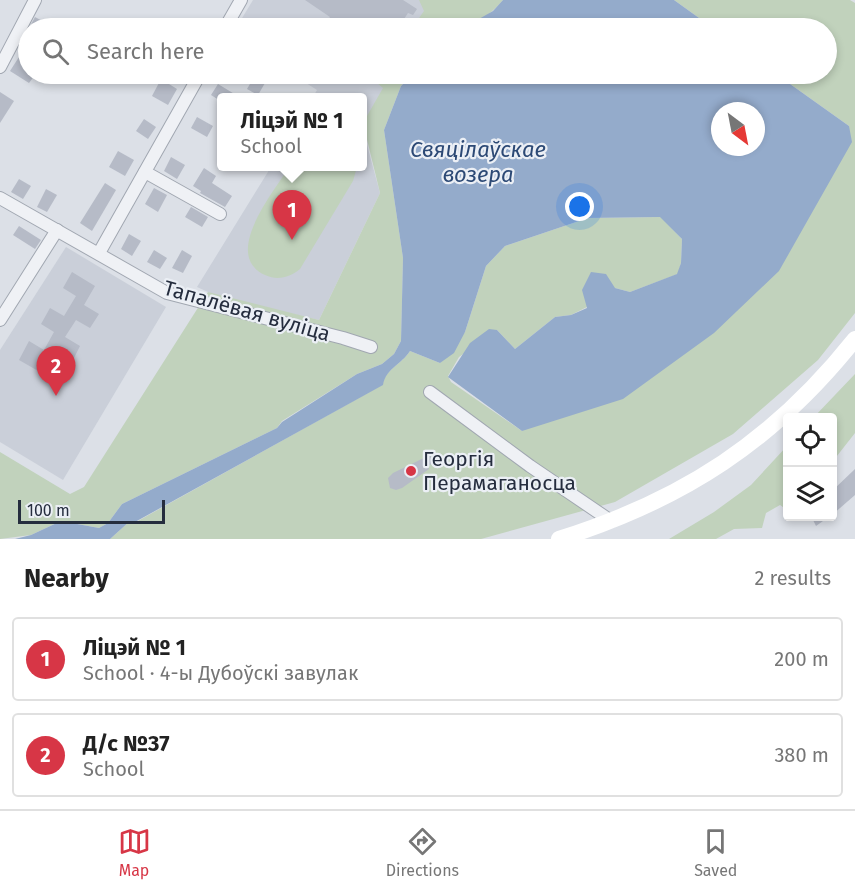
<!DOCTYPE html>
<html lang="en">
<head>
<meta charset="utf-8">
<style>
  :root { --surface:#fff; --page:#f6f6f6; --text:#222; --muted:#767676; --line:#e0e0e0; --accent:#d73646 }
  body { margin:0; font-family:"Fira Sans",sans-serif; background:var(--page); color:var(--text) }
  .controls { position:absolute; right:18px; bottom:18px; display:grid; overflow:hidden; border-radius:6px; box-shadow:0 3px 9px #0003 }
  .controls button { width:54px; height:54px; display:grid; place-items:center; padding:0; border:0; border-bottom:2px solid var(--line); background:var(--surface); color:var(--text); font:30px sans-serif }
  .compass { position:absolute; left:711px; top:102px; width:54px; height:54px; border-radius:50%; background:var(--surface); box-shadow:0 3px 9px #0003; rotate:148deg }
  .scale { position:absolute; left:18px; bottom:15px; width:147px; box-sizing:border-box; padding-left:6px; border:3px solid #252d3e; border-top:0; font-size:16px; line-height:21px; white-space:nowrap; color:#252d3e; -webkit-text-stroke:4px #ebeff5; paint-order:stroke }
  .you { position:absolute; left:580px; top:207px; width:21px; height:21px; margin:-15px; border:4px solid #fff; border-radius:50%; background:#1a73e8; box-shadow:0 0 0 9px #1a73e833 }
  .badge { display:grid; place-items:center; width:39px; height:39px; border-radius:50%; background:var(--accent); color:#fff; font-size:20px; font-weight:700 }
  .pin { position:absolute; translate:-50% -50px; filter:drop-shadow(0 2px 3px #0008) }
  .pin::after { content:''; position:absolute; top:32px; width:21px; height:18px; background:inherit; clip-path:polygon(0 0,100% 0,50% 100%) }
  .popup { position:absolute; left:217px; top:93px; width:150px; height:78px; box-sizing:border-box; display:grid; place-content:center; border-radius:6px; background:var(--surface); filter:drop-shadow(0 2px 4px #0005); font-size:20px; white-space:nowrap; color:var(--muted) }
  .popup b { font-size:22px; color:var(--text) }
  .popup::after { content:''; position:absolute; left:50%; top:100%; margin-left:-12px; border:12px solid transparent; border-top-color:var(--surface) }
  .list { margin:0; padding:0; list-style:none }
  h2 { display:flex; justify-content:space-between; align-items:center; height:78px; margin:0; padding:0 24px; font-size:26px }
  h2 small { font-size:20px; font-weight:400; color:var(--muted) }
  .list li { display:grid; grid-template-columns:39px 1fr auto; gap:18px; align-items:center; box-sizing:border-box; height:84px; margin:0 12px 12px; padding:0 12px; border:2px solid var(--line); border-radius:6px }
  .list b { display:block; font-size:22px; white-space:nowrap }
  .list p { margin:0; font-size:20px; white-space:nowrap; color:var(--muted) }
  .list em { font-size:20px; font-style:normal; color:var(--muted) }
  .icon { flex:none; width:33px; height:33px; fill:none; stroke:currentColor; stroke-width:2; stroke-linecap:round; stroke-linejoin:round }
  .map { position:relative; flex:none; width:855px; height:539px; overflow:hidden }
  .search { position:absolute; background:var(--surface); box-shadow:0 3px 9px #0003; left:18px; right:18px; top:18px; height:66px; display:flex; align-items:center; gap:15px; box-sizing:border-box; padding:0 21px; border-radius:33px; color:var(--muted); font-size:22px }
  .sheet { height:270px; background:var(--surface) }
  nav { display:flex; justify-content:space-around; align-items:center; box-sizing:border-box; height:84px; border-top:2px solid var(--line); background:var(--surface); font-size:16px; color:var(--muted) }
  nav a { display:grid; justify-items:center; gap:3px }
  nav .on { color:var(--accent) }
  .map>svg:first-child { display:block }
</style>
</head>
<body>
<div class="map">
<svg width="855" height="539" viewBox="0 0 855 539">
  <rect width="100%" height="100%" fill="#dce0e7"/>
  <!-- built -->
  <g fill="#cacfd9">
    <path d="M 253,0 L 441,0 L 423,28 L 236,28 Z"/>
    <path d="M 292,74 L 394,74 L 363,123 L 362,98 L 313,97 L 317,90 Z"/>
    <path d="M 363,130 L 380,193 L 319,320 L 219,297 L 197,287 L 271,167 L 362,166 Z"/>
    <path d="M 66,247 L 166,307 L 63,480 L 0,442 L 0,350 Z"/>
  </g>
  <!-- green -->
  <g fill="#c1d2bc">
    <path d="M 419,0 L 503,0 C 475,33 451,28 412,28 L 424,11 Z"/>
    <path d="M 674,0 L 850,0 L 855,3 L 855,313 L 818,360 L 733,434 L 615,502 L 481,539 L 110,539 L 130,521 L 136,522 L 382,385 C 386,368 401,365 410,351 L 440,363 L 465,332 L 486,266 L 505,246 L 588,218 L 661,217 L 682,239 L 681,263 L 678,274 L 630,292 L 615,288 L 587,307 L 571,315 L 555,317 L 515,349 L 497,330 L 459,357 L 448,376 L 451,382 L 522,431 L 849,126 L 776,74 L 826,74 L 826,28 L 713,28 Z"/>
    <path d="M 384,74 L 413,74 L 401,86 L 384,130 L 403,258 L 401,341 L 394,354 L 382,364 L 357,374 L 282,421 L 277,428 L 122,504 L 108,523 L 99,528 L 61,521 L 31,535 L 0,539 L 0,452 L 70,494 L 84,487 L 208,292 L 319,320 L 380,193 L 363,123 L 383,88 L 377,83 Z"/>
    <path d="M 289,167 L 357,167 L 353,181 L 300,269 C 290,277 278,281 265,275 C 221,255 274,192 289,167 Z"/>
    <path d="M 855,374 L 855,433 L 833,461 L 832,418 L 814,417 Z"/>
    <path d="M 787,446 L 787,510 L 780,505 L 766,513 L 762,528 L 734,529 L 716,539 L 669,539 L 714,512 L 751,485 Z"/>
  </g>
  <!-- water -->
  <g fill="#94abcb" fill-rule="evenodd">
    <path d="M 503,0 L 674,0 L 713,28 L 463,28 L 493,11 Z"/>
    <path d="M 413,74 L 776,74 L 849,126 L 852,142 L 779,271 L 714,333 L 623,399 L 522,431 L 448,377 L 470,343 L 489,329 L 497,330 L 515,349 L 555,317 L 571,315 L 587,308 L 582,290 L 591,272 L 606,274 L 615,288 L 630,292 L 677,274 L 681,263 L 682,239 L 660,217 L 588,218 L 505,246 L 486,266 L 465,332 L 454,353 L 440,363 L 410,351 C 401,365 386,368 383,385 L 135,522 L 130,521 L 110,539 L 15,539 L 31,535 L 61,521 L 99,528 L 108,523 L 122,504 L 277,428 L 282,422 L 357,374 L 382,364 L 394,354 L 401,341 L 403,258 L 384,130 L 401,86 ZM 720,111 L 756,111 L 756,147 L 720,147 Z"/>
  </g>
  <!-- building -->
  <g fill="#b6bbc7">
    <path d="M 305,0 L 403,0 L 417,9 L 413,15 L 408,13 L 398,28 L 323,28 L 330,17 Z"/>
    <path d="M 35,17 L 55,28 L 29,28 Z"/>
    <path d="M 28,43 L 28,74 L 35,75 L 29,83 L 10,71 Z"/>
    <path d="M 254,77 L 265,83 L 258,95 L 247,89 Z"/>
    <path d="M 161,79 L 177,89 L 168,105 L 152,96 Z"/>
    <path d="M 218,84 L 241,98 L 222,98 L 222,102 L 211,95 Z"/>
    <path d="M 0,92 L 14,101 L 0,123 Z"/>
    <path d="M 197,117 L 213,126 L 207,137 L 191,128 Z"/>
    <path d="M 144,119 L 156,127 L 148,139 L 136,131 Z"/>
    <path d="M 118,151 L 134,160 L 125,176 L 109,167 Z"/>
    <path d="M 171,157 L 185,165 L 177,179 L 164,171 Z"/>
    <path d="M 204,168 L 216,176 L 212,183 L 232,196 L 225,207 L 200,193 L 201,191 L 193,186 Z"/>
    <path d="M 19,179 L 31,186 L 23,199 L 11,192 Z"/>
    <path d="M 105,183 L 116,190 L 92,231 L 80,223 Z"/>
    <path d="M 154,188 L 167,195 L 158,212 L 145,204 Z"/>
    <path d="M 46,189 L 57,195 L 47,212 L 37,207 Z"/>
    <path d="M 191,207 L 208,217 L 202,227 L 185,217 Z"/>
    <path d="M 19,226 L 41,240 L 35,249 L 13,235 Z"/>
    <path d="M 129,234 L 141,241 L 132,256 L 121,249 Z"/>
    <path d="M 154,250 L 167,258 L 160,269 L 147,262 Z"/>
    <path d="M 182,250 L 192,256 L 183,273 L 172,268 Z"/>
    <path d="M 72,272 L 95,286 L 84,305 L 99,314 L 90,328 L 76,320 L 65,337 L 80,346 L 61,384 L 19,360 L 29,341 L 44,350 L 54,332 L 41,324 L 50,308 L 64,316 L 76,296 L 63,288 Z"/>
    <path d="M 430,455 L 435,462 L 428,466 L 429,469 L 402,488 L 396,490 L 390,488 L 388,478 L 393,473 Z"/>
    <path d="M 855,469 L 855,495 L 832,515 L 832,491 Z"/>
    <path d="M 811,516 L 830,516 L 816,526 Z"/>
  </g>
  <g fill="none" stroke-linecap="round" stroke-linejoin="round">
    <defs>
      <g id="street">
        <path d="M 225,28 L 241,0"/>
        <path d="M 0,67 L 35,0"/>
        <path d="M 145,172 L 220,214"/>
        <path d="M 0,198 L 167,293 L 343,338 L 371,347"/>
        <path d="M 99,253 L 200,74"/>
        <path d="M 0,320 L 57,230"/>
        <path d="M 430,392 L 530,466 L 611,521"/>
      </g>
    </defs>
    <!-- street casing -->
    <use href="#street" stroke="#a1a7b1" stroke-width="14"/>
    <!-- street -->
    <use href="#street" stroke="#eff1f5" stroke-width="12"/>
    <!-- secondary -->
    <path stroke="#fff" stroke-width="16" d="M 559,539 C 683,500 774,441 855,339"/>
  </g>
  <!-- markers -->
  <circle fill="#d73646" stroke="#ebeff5" stroke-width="2" cx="411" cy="471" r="6"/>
  <g text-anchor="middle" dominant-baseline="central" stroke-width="4.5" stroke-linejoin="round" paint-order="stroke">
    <!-- street labels -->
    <g font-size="21" fill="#252d3e" stroke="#ebeff5">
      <text transform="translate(247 311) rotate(16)">Тапалёвая вуліца</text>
    </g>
    <!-- poi labels -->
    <g font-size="21" fill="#252d3e" stroke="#ebeff5" text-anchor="start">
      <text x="423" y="459">Георгія<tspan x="423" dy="24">Перамаганосца</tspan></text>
    </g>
    <!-- water labels -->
    <g font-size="22" font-style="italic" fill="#2c4975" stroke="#ebeff5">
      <text x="478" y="149">Свяцілаўскае<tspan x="478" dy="25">возера</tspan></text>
    </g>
  </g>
</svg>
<div class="controls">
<button><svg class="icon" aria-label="locate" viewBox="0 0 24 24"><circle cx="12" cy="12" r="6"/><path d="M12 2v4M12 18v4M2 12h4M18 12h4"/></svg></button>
<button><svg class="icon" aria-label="layers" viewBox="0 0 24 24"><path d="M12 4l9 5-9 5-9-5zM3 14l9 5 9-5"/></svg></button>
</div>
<svg class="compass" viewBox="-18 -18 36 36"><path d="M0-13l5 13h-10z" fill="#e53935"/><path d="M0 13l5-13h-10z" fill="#767676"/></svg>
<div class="scale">100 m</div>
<div class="you"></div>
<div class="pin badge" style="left:292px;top:240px">1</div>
<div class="popup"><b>Ліцэй № 1</b>School</div>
<div class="pin badge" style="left:56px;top:396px">2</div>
<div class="search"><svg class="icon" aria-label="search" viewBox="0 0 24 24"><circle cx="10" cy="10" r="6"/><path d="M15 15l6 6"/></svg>Search here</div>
</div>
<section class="sheet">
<h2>Nearby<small>2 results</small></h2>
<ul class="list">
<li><span class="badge">1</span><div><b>Ліцэй № 1</b><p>School · 4-ы Дубоўскі завулак</p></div><em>200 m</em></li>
<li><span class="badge">2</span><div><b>Д/с №37</b><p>School</p></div><em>380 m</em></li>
</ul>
</section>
<nav>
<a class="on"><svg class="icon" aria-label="map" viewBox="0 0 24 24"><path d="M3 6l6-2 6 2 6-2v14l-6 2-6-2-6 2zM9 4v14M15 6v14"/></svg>Map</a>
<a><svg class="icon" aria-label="directions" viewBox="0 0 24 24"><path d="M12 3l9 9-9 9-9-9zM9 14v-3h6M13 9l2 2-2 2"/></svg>Directions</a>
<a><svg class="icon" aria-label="saved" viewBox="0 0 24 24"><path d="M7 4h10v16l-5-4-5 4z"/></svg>Saved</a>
</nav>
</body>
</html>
